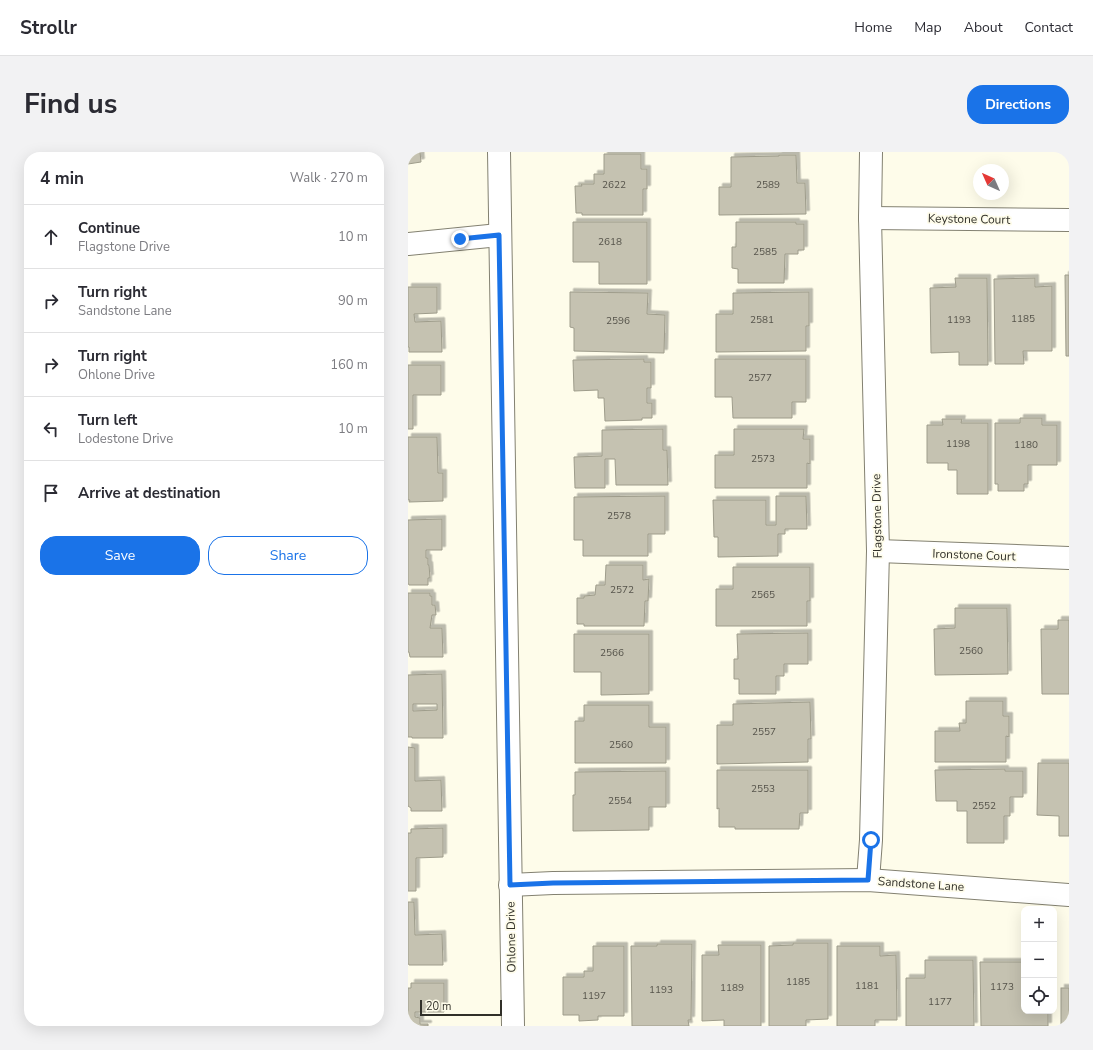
<!DOCTYPE html>
<html lang="en">
<head>
<meta charset="utf-8">
<style>
  :root { --surface:#fff; --page:#f2f2f3; --text:#2b2b33; --muted:#7c7c81; --line:#e1e1e2; --accent:#1a73e8 }
  body { margin:0; font-family:"Nunito Sans",sans-serif; background:var(--page); color:var(--text) }
  .controls { position:absolute; right:12px; bottom:12px; display:grid; overflow:hidden; border-radius:8px; box-shadow:0 4px 16px #0002 }
  .controls button { width:36px; height:36px; display:grid; place-items:center; padding:0; border:0; border-bottom:1px solid var(--line); background:var(--surface); color:var(--text); font:20px sans-serif }
  .compass { position:absolute; left:565px; top:12px; width:36px; height:36px; border-radius:50%; background:var(--surface); box-shadow:0 4px 16px #0002; rotate:315deg }
  .scale { position:absolute; left:12px; bottom:10px; width:82px; box-sizing:border-box; padding-left:4px; border:2px solid #313029; border-top:0; font-size:11px; line-height:14px; white-space:nowrap; color:#313029; -webkit-text-stroke:3px #fefcea; paint-order:stroke }
  .stop { position:absolute; width:12px; height:12px; margin:-9px; border:3px solid #1a73e8; border-radius:50%; background:#fff }
  .stop.end { background:#1a73e8; border-color:#fff; box-shadow:0 1px 4px #0008 }
  .list { margin:0; padding:0; list-style:none }
  h2 { display:flex; justify-content:space-between; align-items:center; height:52px; margin:0; padding:0 16px; font-size:17px }
  h2 small { font-size:13px; font-weight:400; color:var(--muted) }
  .list li { display:grid; grid-template-columns:26px 1fr auto; gap:12px; align-items:center; box-sizing:border-box; height:64px; padding:0 16px; border-top:1px solid var(--line) }
  .list b { display:block; font-size:15px; white-space:nowrap }
  .list p { margin:0; font-size:13px; white-space:nowrap; color:var(--muted) }
  .list em { font-size:13px; font-style:normal; color:var(--muted) }
  .actions { display:flex; gap:8px; padding:12px 16px }
  .actions a { flex:1; padding:9px 0; border:1px solid var(--accent); border-radius:16px; text-align:center; font-size:14px; color:var(--accent) }
  .actions .main { background:var(--accent); color:#fff }
  .icon { flex:none; width:22px; height:22px; fill:none; stroke:currentColor; stroke-width:2; stroke-linecap:round; stroke-linejoin:round }
  .map { position:relative; flex:none; width:661px; height:874px; overflow:hidden; border-radius:16px }
  header { display:flex; align-items:center; gap:24px; box-sizing:border-box; height:56px; padding:0 20px; background:var(--surface); border-bottom:1px solid var(--line) }
  header strong { font-size:19px }
  nav { display:flex; gap:22px; margin-inline-start:auto; font-size:14px }
  .intro { display:flex; align-items:center; justify-content:space-between; box-sizing:border-box; height:96px; padding:0 24px }
  h1 { margin:0; font-size:28px }
  .button { padding:10px 18px; border-radius:16px; background:var(--accent); color:#fff; font-size:14px; font-weight:700 }
  main { display:flex; gap:24px; padding:0 24px }
  aside { flex:1; background:var(--surface); border-radius:16px; box-shadow:0 4px 16px #0002 }
  .map>svg:first-child { display:block }
</style>
</head>
<body>
<header>
<strong>Strollr</strong>
<nav><a>Home</a><a>Map</a><a>About</a><a>Contact</a></nav>
</header>
<div class="intro"><h1>Find us</h1><a class="button">Directions</a></div>
<main>
<aside>
<h2>4 min<small>Walk · 270 m</small></h2>
<ul class="list">
<li><svg class="icon" aria-label="ahead" viewBox="0 0 24 24"><path d="M12 20V5M6 11l6-6 6 6"/></svg><div><b>Continue</b><p>Flagstone Drive</p></div><em>10 m</em></li>
<li><svg class="icon" aria-label="right" viewBox="0 0 24 24"><path d="M7 20v-9h11M14 6l5 5-5 5"/></svg><div><b>Turn right</b><p>Sandstone Lane</p></div><em>90 m</em></li>
<li><svg class="icon" aria-label="right" viewBox="0 0 24 24"><path d="M7 20v-9h11M14 6l5 5-5 5"/></svg><div><b>Turn right</b><p>Ohlone Drive</p></div><em>160 m</em></li>
<li><svg class="icon" aria-label="left" viewBox="0 0 24 24"><path d="M17 20v-9H6M10 6l-5 5 5 5"/></svg><div><b>Turn left</b><p>Lodestone Drive</p></div><em>10 m</em></li>
<li><svg class="icon" aria-label="arrive" viewBox="0 0 24 24"><path d="M6 21V4h12l-3 4 3 4H6"/></svg><div><b>Arrive at destination</b></div></li>
</ul>
<div class="actions"><a class="main">Save</a><a>Share</a></div>
</aside>
<div class="map">
<svg width="661" height="874" viewBox="0 0 661 874">
  <defs>
    <filter id="shadow"><feDropShadow dx="3.5" dy="-3.5" stdDeviation="0" flood-color="#0004"/></filter>
  </defs>
  <rect width="100%" height="100%" fill="#fefcea"/>
  <!-- building -->
  <g fill="#c5c2b1" stroke="#9e9c8b" fill-rule="evenodd" filter="url(#shadow)">
    <path d="M 0,0 L 12,0 L 13,10 L 0,12 Z"/>
    <path d="M 196,2 L 233,2 L 233,17 L 239,17 L 239,37 L 235,37 L 235,63 L 174,63 L 174,61 L 168,61 L 167,34 L 174,34 L 173,32 L 186,32 L 186,22 L 196,22 Z"/>
    <path d="M 371,3 L 388,3 L 389,31 L 397,31 L 398,62 L 311,63 L 311,35 L 323,35 L 323,5 L 371,4 Z"/>
    <path d="M 165,70 L 239,70 L 239,132 L 191,132 L 191,110 L 165,110 Z"/>
    <path d="M 328,70 L 388,70 L 388,72 L 396,72 L 396,98 L 390,98 L 390,102 L 377,102 L 376,131 L 330,131 L 330,117 L 324,116 L 324,95 L 328,95 Z"/>
    <path d="M 657,123 L 661,123 L 661,204 L 658,204 Z"/>
    <path d="M 547,126 L 579,126 L 580,213 L 551,213 L 551,200 L 523,201 L 522,136 L 548,135 Z"/>
    <path d="M 627,126 L 627,135 L 644,134 L 644,199 L 615,199 L 616,212 L 587,212 L 586,127 Z"/>
    <path d="M 0,135 L 29,135 L 29,161 L 6,162 L 7,170 L 33,169 L 34,200 L 1,200 L 1,195 L 0,195 Z"/>
    <path d="M 162,140 L 240,141 L 239,162 L 257,163 L 256,201 L 166,199 L 166,176 L 162,175 Z"/>
    <path d="M 401,140 L 401,174 L 398,174 L 398,199 L 308,200 L 308,162 L 325,162 L 325,141 Z"/>
    <path d="M 236,207 L 236,210 L 243,210 L 243,236 L 239,236 L 239,251 L 244,251 L 244,266 L 234,266 L 234,268 L 197,269 L 196,246 L 190,246 L 190,238 L 166,239 L 165,208 Z"/>
    <path d="M 307,207 L 398,207 L 398,250 L 384,250 L 384,266 L 325,266 L 324,245 L 307,245 Z"/>
    <path d="M 0,213 L 33,213 L 33,243 L 5,243 L 5,277 L 0,277 Z"/>
    <path d="M 612,266 L 634,266 L 634,273 L 649,273 L 649,313 L 620,313 L 620,332 L 616,332 L 616,339 L 590,339 L 590,332 L 587,332 L 587,271 L 612,271 Z"/>
    <path d="M 534,267 L 554,267 L 553,271 L 580,271 L 580,342 L 549,342 L 549,318 L 540,318 L 540,311 L 519,311 L 519,273 L 535,273 Z"/>
    <path d="M 255,277 L 255,298 L 259,298 L 260,333 L 208,333 L 207,307 L 197,307 L 197,336 L 167,336 L 166,305 L 194,304 L 194,278 Z"/>
    <path d="M 326,277 L 396,277 L 395,287 L 402,287 L 402,312 L 399,311 L 399,336 L 307,336 L 307,303 L 326,303 Z"/>
    <path d="M 0,285 L 29,285 L 30,321 L 35,321 L 35,349 L 1,350 L 2,348 L 0,348 Z"/>
    <path d="M 257,344 L 257,382 L 240,382 L 240,404 L 175,404 L 175,388 L 166,388 L 166,345 Z"/>
    <path d="M 368,344 L 398,344 L 399,377 L 377,377 L 377,382 L 370,382 L 370,404 L 310,405 L 310,385 L 306,385 L 305,348 L 358,348 L 358,373 L 368,373 Z"/>
    <path d="M 34,367 L 34,398 L 18,398 L 18,406 L 20,406 L 20,413 L 21,413 L 22,426 L 20,426 L 20,433 L 1,433 L 0,431 L 0,368 Z"/>
    <path d="M 198,413 L 235,413 L 235,428 L 241,427 L 240,449 L 237,449 L 236,474 L 176,474 L 176,472 L 169,472 L 169,446 L 176,446 L 176,444 L 187,443 L 188,433 L 197,433 Z"/>
    <path d="M 325,415 L 402,415 L 402,449 L 399,449 L 399,474 L 308,474 L 308,437 L 325,437 Z"/>
    <path d="M 0,441 L 22,441 L 22,444 L 24,444 L 24,453 L 27,453 L 28,463 L 24,463 L 22,476 L 34,476 L 35,505 L 2,505 L 1,500 L 0,500 Z"/>
    <path d="M 547,456 L 599,456 L 600,522 L 527,523 L 526,477 L 547,476 Z"/>
    <path d="M 650,468 L 661,468 L 661,542 L 634,542 L 633,477 L 650,477 Z"/>
    <path d="M 400,481 L 400,512 L 376,512 L 376,524 L 368,524 L 368,542 L 331,542 L 331,527 L 326,527 L 326,507 L 330,507 L 329,482 Z"/>
    <path d="M 166,482 L 241,482 L 241,542 L 193,543 L 193,520 L 166,520 Z"/>
    <path d="M 34,522 L 35,586 L 4,586 L 4,585 L 0,585 L 0,523 ZM 5,552 L 29,552 L 29,558 L 5,559 Z"/>
    <path d="M 558,549 L 595,549 L 595,564 L 601,564 L 601,585 L 598,584 L 598,610 L 527,610 L 527,579 L 552,579 L 551,571 L 558,571 Z"/>
    <path d="M 402,550 L 403,587 L 400,587 L 400,610 L 309,612 L 309,573 L 325,573 L 325,552 Z"/>
    <path d="M 176,553 L 241,553 L 241,575 L 258,575 L 258,611 L 167,611 L 167,569 L 176,569 Z"/>
    <path d="M 0,595 L 7,596 L 7,629 L 33,628 L 34,659 L 3,659 L 3,656 L 0,654 Z"/>
    <path d="M 630,611 L 661,611 L 661,684 L 651,684 L 651,664 L 629,663 Z"/>
    <path d="M 597,617 L 597,619 L 615,619 L 615,645 L 602,645 L 602,664 L 596,664 L 596,691 L 559,691 L 559,659 L 549,659 L 549,649 L 528,649 L 527,618 Z"/>
    <path d="M 309,618 L 400,618 L 400,661 L 392,661 L 391,677 L 327,677 L 327,675 L 311,675 L 311,656 L 309,657 Z"/>
    <path d="M 258,619 L 258,655 L 241,655 L 241,678 L 165,679 L 165,643 L 167,643 L 167,620 Z"/>
    <path d="M 35,676 L 35,705 L 8,706 L 8,739 L 0,739 L 0,681 L 3,681 L 3,677 Z"/>
    <path d="M 0,750 L 6,750 L 7,783 L 34,782 L 35,813 L 1,813 L 0,811 Z"/>
    <path d="M 385,791 L 420,791 L 420,867 L 398,868 L 398,874 L 361,874 L 361,794 L 385,793 Z"/>
    <path d="M 249,792 L 284,792 L 283,868 L 280,868 L 281,874 L 224,874 L 223,794 L 249,794 Z"/>
    <path d="M 310,793 L 353,793 L 353,874 L 316,874 L 316,868 L 294,869 L 294,803 L 311,803 Z"/>
    <path d="M 185,794 L 216,794 L 216,864 L 190,864 L 190,868 L 171,869 L 171,863 L 155,863 L 155,825 L 176,825 L 176,819 L 185,819 Z"/>
    <path d="M 429,794 L 472,794 L 472,804 L 488,803 L 489,868 L 467,868 L 467,874 L 429,874 Z"/>
    <path d="M 517,808 L 565,808 L 566,874 L 498,874 L 498,826 L 517,826 Z"/>
    <path d="M 572,810 L 616,810 L 616,859 L 640,859 L 640,874 L 573,874 Z"/>
    <path d="M 3,831 L 36,831 L 36,860 L 7,860 L 7,865 L 12,866 L 12,872 L 20,872 L 20,874 L 0,874 L 0,836 L 3,836 Z"/>
    <rect x="653" y="836" width="8" height="38"/>
  </g>
  <g fill="none" stroke-linecap="round" stroke-linejoin="round">
    <defs>
      <g id="street">
        <path d="M 91,0 L 105,874"/>
        <path d="M 462,66 L 661,68"/>
        <path d="M 0,92 L 91,83"/>
        <path d="M 470,399 L 661,406"/>
        <path d="M 460,728 L 463,688 L 470,399 L 462,66 L 463,0"/>
        <path d="M 102,733 L 145,731 L 460,728 L 661,743"/>
      </g>
    </defs>
    <!-- street casing -->
    <use href="#street" stroke="#838171" stroke-width="24"/>
    <!-- street -->
    <use href="#street" stroke="#fff" stroke-width="22"/>
  </g>
  <g fill="none" stroke-linecap="round" stroke-linejoin="round">
    <!-- route -->
    <path stroke="#1a73e8" stroke-width="5" d="M 52,87 L 91,83 L 102,733 L 145,731 L 460,728 L 463,688"/>
  </g>
  <g text-anchor="middle" dominant-baseline="central" stroke-width="3.5" stroke-linejoin="round" paint-order="stroke">
    <!-- number labels -->
    <g font-size="10" fill="#56544b">
      <text x="206" y="33">2622</text>
      <text x="360" y="33">2589</text>
      <text x="202" y="90">2618</text>
      <text x="357" y="100">2585</text>
      <text x="615" y="167">1185</text>
      <text x="354" y="168">2581</text>
      <text x="551" y="168">1193</text>
      <text x="210" y="169">2596</text>
      <text x="352" y="226">2577</text>
      <text x="550" y="292">1198</text>
      <text x="618" y="293">1180</text>
      <text x="355" y="307">2573</text>
      <text x="211" y="364">2578</text>
      <text x="214" y="438">2572</text>
      <text x="355" y="443">2565</text>
      <text x="563" y="499">2560</text>
      <text x="204" y="501">2566</text>
      <text x="356" y="580">2557</text>
      <text x="213" y="593">2560</text>
      <text x="355" y="637">2553</text>
      <text x="212" y="649">2554</text>
      <text x="576" y="654">2552</text>
      <text x="390" y="830">1185</text>
      <text x="459" y="834">1181</text>
      <text x="594" y="835">1173</text>
      <text x="324" y="836">1189</text>
      <text x="253" y="838">1193</text>
      <text x="186" y="844">1197</text>
      <text x="532" y="850">1177</text>
    </g>
    <!-- street labels -->
    <g font-size="12" fill="#313029" stroke="#fefcea">
      <text transform="translate(561 67) rotate(1)">Keystone Court</text>
      <text transform="translate(469 364) rotate(-91)">Flagstone Drive</text>
      <text transform="translate(566 403) rotate(2)">Ironstone Court</text>
      <text transform="translate(513 732) rotate(4)">Sandstone Lane</text>
      <text transform="translate(103 785) rotate(-91)">Ohlone Drive</text>
    </g>
  </g>
</svg>
<div class="controls">
<button>+</button>
<button>−</button>
<button><svg class="icon" aria-label="locate" viewBox="0 0 24 24"><circle cx="12" cy="12" r="6"/><path d="M12 2v4M12 18v4M2 12h4M18 12h4"/></svg></button>
</div>
<svg class="compass" viewBox="-18 -18 36 36"><path d="M0-13l5 13h-10z" fill="#e53935"/><path d="M0 13l5-13h-10z" fill="#7c7c81"/></svg>
<div class="scale">20 m</div>
<div class="stop" style="left:463px;top:688px"></div>
<div class="stop end" style="left:52px;top:87px"></div>
</div>
</main>
</body>
</html>
